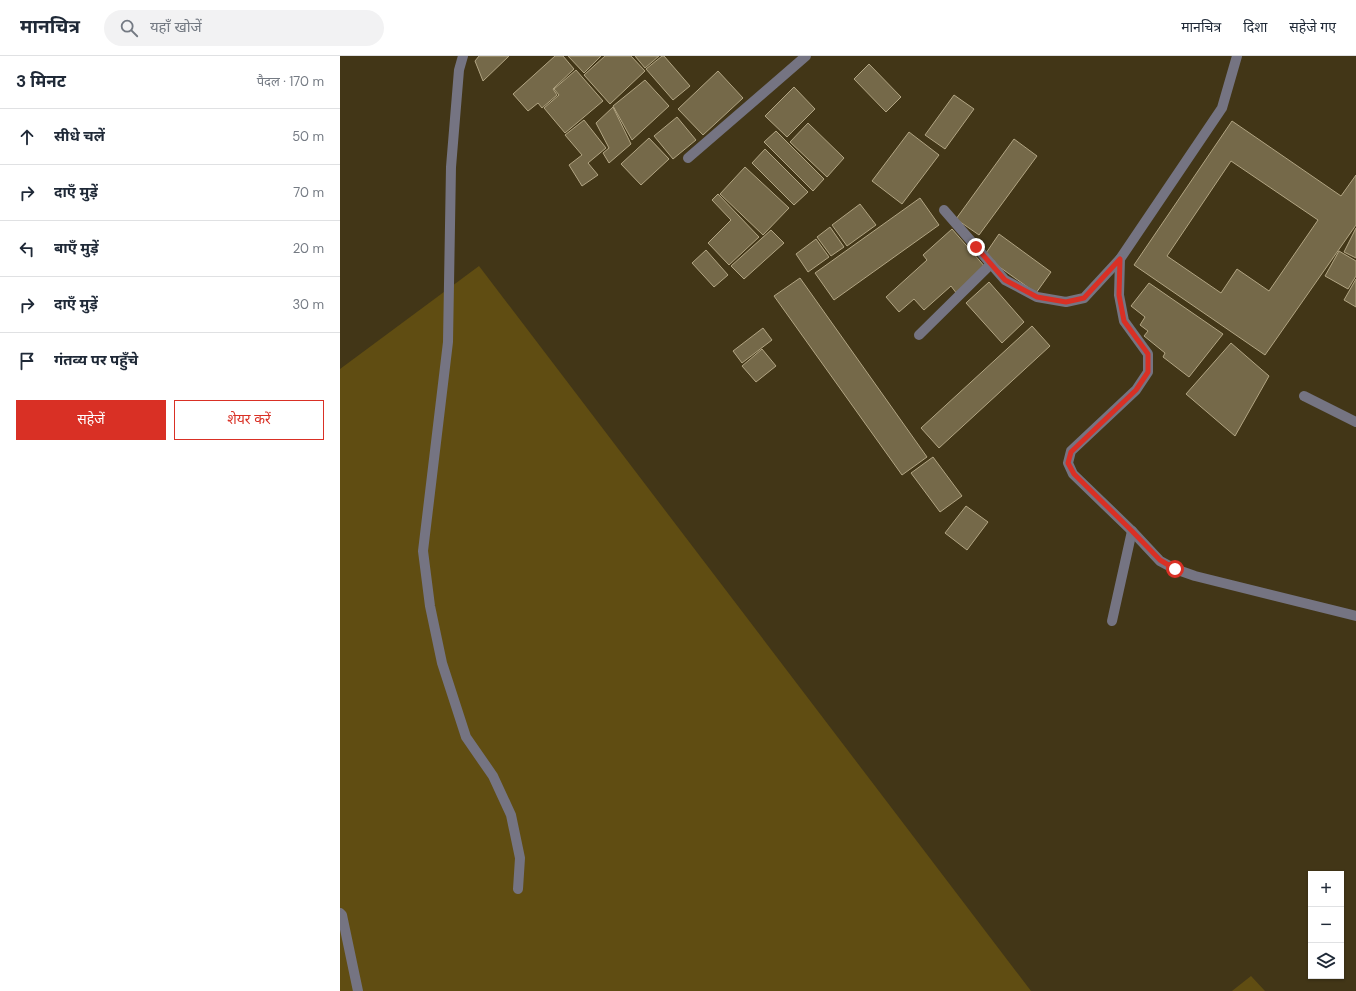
<!DOCTYPE html>
<html lang="hi">
<head>
<meta charset="utf-8">
<style>
  :root { --surface:#fff; --page:#f2f2f3; --text:#1f2937; --muted:#747a83; --line:#e0e1e3; --accent:#d93025 }
  body { margin:0; font-family:"DM Sans","Noto Sans Devanagari",sans-serif; background:var(--page); color:var(--text) }
  .controls { position:absolute; right:12px; bottom:12px; display:grid; overflow:hidden; border-radius:0px; box-shadow:0 1px 3px #0004 }
  .controls button { width:36px; height:36px; display:grid; place-items:center; padding:0; border:0; border-bottom:1px solid var(--line); background:var(--surface); color:var(--text); font:20px sans-serif }
  .stop { position:absolute; width:12px; height:12px; margin:-9px; border:3px solid #d93025; border-radius:50%; background:#fff }
  .stop.end { background:#d93025; border-color:#fff; box-shadow:0 1px 4px #0008 }
  .list { margin:0; padding:0; list-style:none }
  h2 { display:flex; justify-content:space-between; align-items:center; height:52px; margin:0; padding:0 16px; font-size:17px }
  h2 small { font-size:13px; font-weight:400; color:var(--muted) }
  .list li { display:grid; grid-template-columns:26px 1fr auto; gap:12px; align-items:center; box-sizing:border-box; height:56px; padding:0 16px; border-top:1px solid var(--line) }
  .list b { display:block; font-size:15px; white-space:nowrap }
  .list em { font-size:13px; font-style:normal; color:var(--muted) }
  .actions { display:flex; gap:8px; padding:12px 16px }
  .actions a { flex:1; padding:9px 0; border:1px solid var(--accent); border-radius:0px; text-align:center; font-size:14px; color:var(--accent) }
  .actions .main { background:var(--accent); color:#fff }
  .icon { flex:none; width:22px; height:22px; fill:none; stroke:currentColor; stroke-width:2; stroke-linecap:round; stroke-linejoin:round }
  .map { position:relative; flex:none; width:1016px; height:935px; overflow:hidden }
  header { display:flex; align-items:center; gap:24px; box-sizing:border-box; height:56px; padding:0 20px; background:var(--surface); border-bottom:1px solid var(--line) }
  header strong { font-size:19px }
  nav { display:flex; gap:22px; margin-inline-start:auto; font-size:14px }
  .search { width:280px; height:36px; background:var(--page); display:flex; align-items:center; gap:10px; box-sizing:border-box; padding:0 14px; border-radius:22px; color:var(--muted); font-size:15px }
  main { display:flex }
  aside { flex:1; background:var(--surface) }
  .map>svg:first-child { display:block }
</style>
</head>
<body>
<header>
<strong>मानचित्र</strong>
<div class="search"><svg class="icon" aria-label="search" viewBox="0 0 24 24"><circle cx="10" cy="10" r="6"/><path d="M15 15l6 6"/></svg>यहाँ खोजें</div>
<nav><a>मानचित्र</a><a>दिशा</a><a>सहेजे गए</a></nav>
</header>
<main>
<aside>
<h2>3 मिनट<small>पैदल · 170 m</small></h2>
<ul class="list">
<li><svg class="icon" aria-label="ahead" viewBox="0 0 24 24"><path d="M12 20V5M6 11l6-6 6 6"/></svg><div><b>सीधे चलें</b></div><em>50 m</em></li>
<li><svg class="icon" aria-label="right" viewBox="0 0 24 24"><path d="M7 20v-9h11M14 6l5 5-5 5"/></svg><div><b>दाएँ मुड़ें</b></div><em>70 m</em></li>
<li><svg class="icon" aria-label="left" viewBox="0 0 24 24"><path d="M17 20v-9H6M10 6l-5 5 5 5"/></svg><div><b>बाएँ मुड़ें</b></div><em>20 m</em></li>
<li><svg class="icon" aria-label="right" viewBox="0 0 24 24"><path d="M7 20v-9h11M14 6l5 5-5 5"/></svg><div><b>दाएँ मुड़ें</b></div><em>30 m</em></li>
<li><svg class="icon" aria-label="arrive" viewBox="0 0 24 24"><path d="M6 21V4h12l-3 4 3 4H6"/></svg><div><b>गंतव्य पर पहुँचे</b></div></li>
</ul>
<div class="actions"><a class="main">सहेजें</a><a>शेयर करें</a></div>
</aside>
<div class="map">
<svg width="1016" height="935" viewBox="0 0 1016 935">
  <rect width="100%" height="100%" fill="#423617"/>
  <!-- green -->
  <g fill="#604d12">
    <path d="M 139,210 L 691,935 L 0,935 L 0,313 Z"/>
    <path d="M 911,920 L 925,935 L 892,935 Z"/>
  </g>
  <!-- building -->
  <g fill="#756949" stroke="#b2a583" fill-rule="evenodd">
    <path d="M 139,0 L 169,0 L 143,25 L 135,5 Z"/>
    <path d="M 215,0 L 223,0 L 234,13 L 213,33 L 217,39 L 202,52 L 198,47 L 188,55 L 173,38 Z"/>
    <path d="M 228,0 L 261,0 L 244,17 Z"/>
    <path d="M 265,0 L 291,0 L 305,15 L 270,48 L 244,19 Z"/>
    <path d="M 295,0 L 319,0 L 305,12 Z"/>
    <path d="M 322,0 L 324,0 L 350,30 L 333,44 L 306,13 Z"/>
    <path d="M 529,8 L 561,41 L 546,56 L 514,23 Z"/>
    <path d="M 236,14 L 263,45 L 225,77 L 204,52 L 219,39 L 214,33 Z"/>
    <path d="M 378,15 L 403,42 L 363,79 L 338,53 Z"/>
    <path d="M 305,24 L 329,50 L 292,84 L 273,50 Z"/>
    <path d="M 454,31 L 475,53 L 447,81 L 425,60 Z"/>
    <path d="M 614,39 L 634,53 L 605,93 L 585,79 Z"/>
    <path d="M 273,51 L 291,88 L 269,107 L 263,97 L 269,92 L 256,67 Z"/>
    <path d="M 337,61 L 356,84 L 333,103 L 314,80 Z"/>
    <path d="M 244,64 L 266,92 L 248,107 L 258,119 L 242,130 L 229,109 L 242,99 L 225,79 Z"/>
    <path d="M 892,65 L 1001,140 L 1016,119 L 1016,169 L 925,299 L 794,209 ZM 891,105 L 978,164 L 929,235 L 897,213 L 881,237 L 827,200 Z"/>
    <path d="M 468,67 L 504,102 L 487,121 L 450,86 Z"/>
    <path d="M 436,75 L 484,123 L 473,135 L 424,86 Z"/>
    <path d="M 569,76 L 599,99 L 562,148 L 532,125 Z"/>
    <path d="M 309,82 L 329,103 L 301,129 L 281,108 Z"/>
    <path d="M 674,83 L 697,100 L 639,179 L 616,163 Z"/>
    <path d="M 425,93 L 468,136 L 454,149 L 412,107 Z"/>
    <path d="M 405,111 L 449,152 L 423,179 L 380,138 Z"/>
    <path d="M 378,138 L 419,181 L 389,209 L 368,187 L 391,164 L 372,144 Z"/>
    <path d="M 580,142 L 599,169 L 494,244 L 475,217 Z"/>
    <path d="M 520,148 L 536,169 L 507,190 L 492,169 Z"/>
    <path d="M 490,171 L 504,191 L 491,200 L 477,181 Z"/>
    <path d="M 1016,172 L 1016,202 L 1004,196 Z"/>
    <path d="M 612,173 L 646,212 L 617,238 L 611,230 L 584,254 L 574,243 L 559,256 L 546,241 L 587,204 L 583,199 Z"/>
    <path d="M 431,174 L 444,187 L 404,223 L 391,210 Z"/>
    <path d="M 659,178 L 711,216 L 696,237 L 644,200 Z"/>
    <path d="M 476,183 L 489,201 L 468,216 L 456,198 Z"/>
    <path d="M 366,194 L 388,219 L 374,231 L 352,207 Z"/>
    <path d="M 999,195 L 1016,205 L 1016,220 L 1008,233 L 985,220 Z"/>
    <path d="M 460,222 L 587,401 L 562,419 L 434,240 Z"/>
    <path d="M 1016,223 L 1016,251 L 1004,244 Z"/>
    <path d="M 649,226 L 684,266 L 662,287 L 626,247 Z"/>
    <path d="M 809,227 L 883,278 L 849,321 L 823,301 L 825,297 L 804,280 L 808,275 L 800,269 L 805,261 L 791,250 Z"/>
    <path d="M 692,270 L 710,290 L 599,392 L 581,372 Z"/>
    <path d="M 423,272 L 432,284 L 402,307 L 393,295 Z"/>
    <path d="M 891,287 L 929,320 L 895,380 L 846,338 Z"/>
    <path d="M 422,293 L 436,310 L 416,326 L 402,310 Z"/>
    <path d="M 593,401 L 622,440 L 600,456 L 571,417 Z"/>
    <path d="M 626,450 L 648,466 L 627,494 L 605,477 Z"/>
  </g>
  <g fill="none" stroke-linecap="round" stroke-linejoin="round">
    <!-- minor -->
    <g stroke="#757482" stroke-width="10">
      <path d="M 123,0 L 119,14 L 111,111 L 108,286 L 83,495 L 90,550 L 102,607 L 126,681 L 153,720 L 171,759 L 180,802 L 178,833"/>
      <path d="M 897,0 L 882,52 L 780,203 L 779,239 L 784,265 L 808,298 L 808,316 L 796,334 L 731,395 L 728,407 L 733,418 L 792,475 L 820,505 L 835,513 L 855,520 L 1016,560"/>
      <path d="M 348,102 L 466,0"/>
      <path d="M 604,154 L 665,224 L 697,241 L 726,246 L 744,242 L 780,203"/>
      <path d="M 579,279 L 651,208"/>
      <path d="M 964,340 L 1016,366"/>
      <path d="M 772,565 L 792,475"/>
      <path d="M 0,857 L 2,859 L 18,935"/>
    </g>
  </g>
  <g fill="none" stroke-linecap="round" stroke-linejoin="round">
    <!-- route -->
    <path stroke="#d93025" stroke-width="5" d="M 636,191 L 665,224 L 697,241 L 726,246 L 744,242 L 780,203 L 779,239 L 784,265 L 808,298 L 808,316 L 796,334 L 731,396 L 728,407 L 734,418 L 792,475 L 820,504 L 835,513"/>
  </g>
</svg>
<div class="controls">
<button>+</button>
<button>−</button>
<button><svg class="icon" aria-label="layers" viewBox="0 0 24 24"><path d="M12 4l9 5-9 5-9-5zM3 14l9 5 9-5"/></svg></button>
</div>
<div class="stop" style="left:835px;top:513px"></div>
<div class="stop end" style="left:636px;top:191px"></div>
</div>
</main>
</body>
</html>
